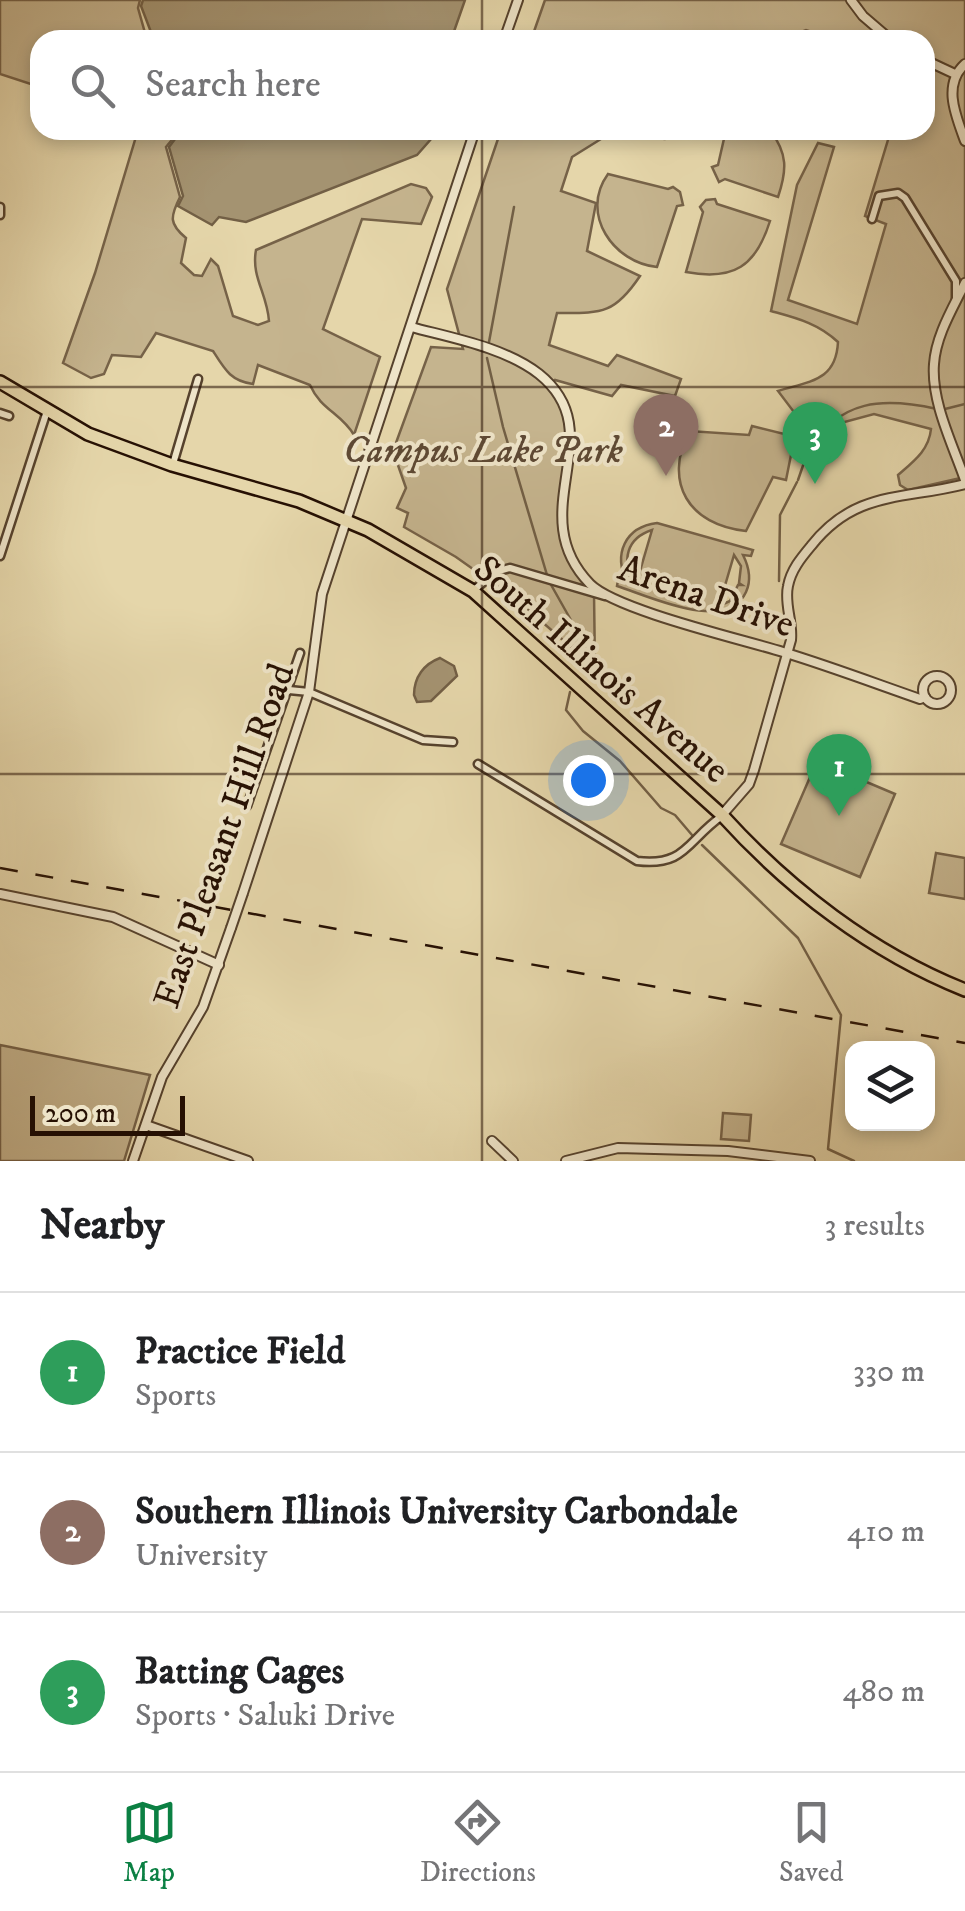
<!DOCTYPE html>
<html lang="en">
<head>
<meta charset="utf-8">
<style>
  :root { --surface:#fff; --page:#f6f6f6; --text:#202124; --muted:#757577; --line:#e0e0e0; --accent:#0b8043 }
  body { margin:0; font-family:"IM FELL DW Pica",serif; background:var(--page); color:var(--text) }
  .controls { position:absolute; right:30px; bottom:30px; display:grid; overflow:hidden; border-radius:20px; box-shadow:0 5px 15px #0003 }
  .controls button { width:90px; height:90px; display:grid; place-items:center; padding:0; border:0; border-bottom:2px solid var(--line); background:var(--surface); color:var(--text); font:50px sans-serif }
  .scale { position:absolute; left:30px; bottom:25px; width:155px; box-sizing:border-box; padding-left:10px; border:5px solid #261003; border-top:0; font-size:28px; line-height:35px; white-space:nowrap; color:#261003; -webkit-text-stroke:8px #eee4c8; paint-order:stroke }
  .you { position:absolute; left:588px; top:780px; width:35px; height:35px; margin:-25px; border:8px solid #fff; border-radius:50%; background:#1a73e8; box-shadow:0 0 0 15px #1a73e833 }
  .badge { display:grid; place-items:center; width:65px; height:65px; border-radius:50%; background:var(--accent); color:#fff; font-size:32px; font-weight:700 }
  .pin { position:absolute; translate:-50% -82px; filter:drop-shadow(0 2px 5px #0008) }
  .pin::after { content:''; position:absolute; top:52px; width:35px; height:30px; background:inherit; clip-path:polygon(0 0,100% 0,50% 100%) }
  .list { margin:0; padding:0; list-style:none }
  h2 { display:flex; justify-content:space-between; align-items:center; height:130px; margin:0; padding:0 40px; font-size:42px }
  h2 small { font-size:32px; font-weight:400; color:var(--muted) }
  .list li { display:grid; grid-template-columns:65px 1fr auto; gap:30px; align-items:center; box-sizing:border-box; height:160px; padding:0 40px; border-top:2px solid var(--line) }
  .list b { display:block; font-size:38px; white-space:nowrap }
  .list p { margin:0; font-size:32px; white-space:nowrap; color:var(--muted) }
  .list em { font-size:32px; font-style:normal; color:var(--muted) }
  .icon { flex:none; width:55px; height:55px; fill:none; stroke:currentColor; stroke-width:2; stroke-linecap:round; stroke-linejoin:round }
  .map { position:relative; flex:none; width:965px; height:1161px; overflow:hidden }
  .search { position:absolute; background:var(--surface); box-shadow:0 5px 15px #0003; left:30px; right:30px; top:30px; height:110px; display:flex; align-items:center; gap:25px; box-sizing:border-box; padding:0 35px; border-radius:30px; color:var(--muted); font-size:38px }
  .sheet { height:610px; background:var(--surface) }
  nav { display:flex; justify-content:space-around; align-items:center; box-sizing:border-box; height:140px; border-top:2px solid var(--line); background:var(--surface); font-size:28px; color:var(--muted) }
  nav a { display:grid; justify-items:center; gap:5px }
  nav .on { color:var(--accent) }
  .map>svg:first-child { display:block }
</style>
</head>
<body>
<div class="map">
<svg width="965" height="1161" viewBox="0 0 965 1161">
  <rect width="100%" height="100%" fill="#e5d6aa"/>
  <filter id="stains"><feTurbulence type="fractalNoise" baseFrequency=".002" numOctaves="4"/><feColorMatrix values="0 0 0 0 .2 0 0 0 0 .09 0 0 0 0 .02 0 0 0 .5 -.17"/></filter>
  <radialGradient id="worn" r=".72"><stop offset=".6" stop-color="#630" stop-opacity="0"/><stop offset="1" stop-color="#630" stop-opacity=".3"/></radialGradient>
  <!-- green -->
  <g fill="#c5b48e" stroke="#766248" stroke-width="2.5" fill-rule="evenodd">
    <path d="M 0,0 L 140,0 L 138,8 L 147,40 L 40,40 L 40,87 L 0,74 Z"/>
    <path d="M 545,0 L 965,0 L 965,477 L 908,490 L 900,485 L 898,475 C 914,461 929,450 931,429 L 874,414 L 815,430 L 806,428 L 778,391 C 810,381 836,381 838,342 C 818,323 796,318 771,311 L 797,185 L 818,143 L 834,147 L 788,300 L 857,324 L 886,224 L 865,216 L 891,130 L 925,130 L 925,40 L 824,40 L 824,36 L 806,30 L 781,40 L 531,40 Z"/>
    <path d="M 138,130 L 171,130 L 175,136 L 166,147 L 180,197 C 170,217 169,224 186,238 L 181,263 L 194,275 L 202,276 L 211,259 L 218,266 L 233,316 L 258,325 L 269,321 C 267,293 251,277 256,250 L 411,184 L 426,188 L 432,197 L 421,224 L 362,219 L 323,329 L 380,357 L 354,435 C 341,413 321,410 310,385 L 258,365 L 253,384 C 231,381 225,370 213,351 L 156,333 L 141,357 L 112,355 L 104,374 L 91,378 L 63,363 L 95,273 Z"/>
    <path d="M 501,130 L 679,130 L 665,139 L 609,134 L 572,157 L 561,191 L 596,203 L 587,251 L 640,276 C 614,315 601,313 557,313 L 549,345 L 608,366 L 617,355 L 681,379 L 675,396 L 621,385 L 612,396 L 555,380 L 550,385 L 569,419 L 562,535 L 594,593 L 595,668 L 518,601 L 456,557 L 404,527 L 408,513 L 397,508 L 406,488 L 393,451 L 431,347 L 463,349 L 447,289 Z"/>
    <path d="M 726,130 L 770,130 C 788,154 787,170 778,197 L 725,179 L 719,182 L 712,167 L 718,165 Z"/>
    <path d="M 608,174 L 668,189 L 673,187 L 680,192 L 683,205 L 677,206 L 657,267 C 614,263 579,214 608,174 Z"/>
    <path d="M 715,199 L 717,204 L 770,221 C 756,266 734,281 686,272 L 703,212 L 700,207 L 706,200 Z"/>
    <path d="M 752,426 L 784,434 L 791,431 L 797,443 L 793,445 L 786,480 L 773,477 L 746,531 C 689,525 663,483 689,431 L 749,435 Z"/>
    <path d="M 657,523 L 753,550 L 751,556 L 743,555 C 749,567 752,579 746,592 C 727,634 649,596 617,586 L 618,580 L 627,582 C 613,554 625,527 657,523 ZM 652,530 L 637,581 L 636,582 C 620,561 627,538 652,530 ZM 734,555 L 741,566 L 739,583 L 742,585 L 738,585 L 730,601 L 719,606 Z"/>
    <path d="M 817,761 L 895,794 L 860,877 L 781,844 Z"/>
    <path d="M 936,853 L 965,858 L 965,899 L 929,893 Z"/>
    <path d="M 0,1045 L 150,1075 L 124,1161 L 0,1161 Z"/>
    <path d="M 723,1113 L 751,1115 L 749,1141 L 721,1139 Z"/>
  </g>
  <!-- water -->
  <g fill="#a49371" stroke="#725f45" stroke-width="2.5">
    <path d="M 143,0 L 465,0 L 451,40 L 154,40 L 141,6 Z"/>
    <path d="M 176,130 L 439,130 L 417,155 L 246,222 L 219,217 L 212,225 L 178,206 L 183,196 L 169,147 L 178,135 Z"/>
    <path d="M 440,658 L 454,666 L 457,676 L 431,701 L 417,702 L 414,695 C 414,677 424,664 440,658 Z"/>
  </g>
  <g fill="none" stroke-linecap="round" stroke-linejoin="round">
    <!-- stream -->
    <g stroke="#725f45" stroke-width="2.5">
      <path d="M 489,342 L 514,207"/>
      <path d="M 487,358 L 503,427 L 547,575"/>
      <path d="M 945,409 L 965,404"/>
      <path d="M 809,450 C 840,399 883,397 937,409"/>
      <path d="M 798,480 L 807,454"/>
      <path d="M 779,581 L 780,515 L 797,482"/>
      <path d="M 550,583 L 576,629 L 582,660"/>
      <path d="M 570,692 L 566,710 L 583,731 L 620,761 L 661,808 L 675,815 L 692,835"/>
      <path d="M 702,845 L 798,938 L 841,1015 L 828,1149 L 854,1161"/>
    </g>
    <defs>
      <g id="minor">
        <path d="M 0,207 L 0,215"/>
        <path d="M 872,219 L 879,196 L 898,193 L 905,198 L 956,281 L 956,300"/>
        <path d="M 0,413 L 9,416"/>
        <path d="M 173,464 L 198,379"/>
        <path d="M 0,556 L 47,411"/>
        <path d="M 474,590 L 495,572 L 510,568 L 605,596"/>
        <path d="M 289,690 L 309,692 L 423,740 L 453,742"/>
        <path d="M 478,764 L 637,861 C 686,867 687,840 722,816"/>
        <path d="M 247,806 L 300,653"/>
      </g>
      <g id="tertiary">
        <path d="M 851,0 L 863,16 L 891,40"/>
        <path d="M 504,40 L 518,0"/>
        <path d="M 925,60 L 955,74"/>
        <path d="M 965,64 C 942,85 956,116 965,141"/>
        <path d="M 965,283 C 953,308 936,335 934,364 C 931,402 953,445 965,480"/>
        <path d="M 411,327 C 452,338 504,347 539,374 C 614,434 520,512 590,584 C 616,610 741,639 783,652 C 829,666 874,683 920,699 L 925,697"/>
        <circle cx="937" cy="690" r="14"/>
        <path d="M 722,815 L 749,784 L 754,770 L 791,640 C 793,621 784,604 788,586 C 791,570 801,558 811,546 C 855,490 903,500 965,484"/>
        <path d="M 243,893 L 309,692 L 322,594 L 475,130"/>
        <path d="M 0,894 L 113,917 L 219,965"/>
        <path d="M 146,1125 L 248,1161"/>
        <path d="M 492,1141 L 513,1161"/>
        <path d="M 133,1161 L 162,1077 L 203,1007 L 231,928"/>
        <path d="M 566,1161 L 618,1148 L 728,1151 L 810,1161"/>
      </g>
      <path id="trunk" d="M 0,382 L 88,434 L 172,465 L 299,501 L 368,530 L 473,591 L 722,815 C 789,889 872,953 965,990"/>
    </defs>
    <!-- minor casing -->
    <use href="#minor" stroke="#56422d" stroke-width="11"/>
    <!-- tertiary casing -->
    <use href="#tertiary" stroke="#56422d" stroke-width="12"/>
    <!-- trunk casing -->
    <use href="#trunk" stroke="#261003" stroke-width="16"/>
    <!-- minor -->
    <use href="#minor" stroke="#eee4c8" stroke-width="6"/>
    <!-- tertiary -->
    <use href="#tertiary" stroke="#eee4c8" stroke-width="8"/>
    <!-- trunk -->
    <use href="#trunk" stroke="#e5d6aa" stroke-width="11"/>
    <!-- rail -->
    <path stroke="#261003" stroke-width="2.5" stroke-dasharray="18 18" stroke-linecap="butt" d="M 0,868 L 965,1043"/>
    <defs>
      <path id="tertiary-bridge" d="M 231,928 L 243,893"/>
    </defs>
    <!-- tertiary-bridge casing -->
    <use href="#tertiary-bridge" stroke="#56422d" stroke-width="12" stroke-linecap="butt"/>
    <!-- tertiary-bridge -->
    <use href="#tertiary-bridge" stroke="#eee4c8" stroke-width="8"/>
  </g>
  <!-- grid -->
  <path fill="none" stroke="#261003" stroke-width="2.5" stroke-opacity="0.55" d="M 482,0 L 482,40M 482,130 L 482,1161M 0,387 L 965,387M 0,774 L 965,774"/>
  <g text-anchor="middle" dominant-baseline="central" stroke-width="8" stroke-linejoin="round" paint-order="stroke">
    <!-- park labels -->
    <g font-size="38" font-style="italic" fill="#5e4934" stroke="#eee4c8">
      <text x="483" y="451">Campus Lake Park</text>
    </g>
    <!-- street labels -->
    <g font-size="38" fill="#261003" stroke="#eee4c8">
      <text transform="translate(706 597) rotate(19)">Arena Drive</text>
      <text transform="translate(601 670) rotate(41)">South Illinois Avenue</text>
      <text transform="translate(225 836) rotate(-71)">East Pleasant Hill Road</text>
    </g>
  </g>
  <rect width="100%" height="100%" filter="url(#stains)"/>
  <rect width="100%" height="100%" fill="url(#worn)"/>
</svg>
<div class="controls">
<button><svg class="icon" aria-label="layers" viewBox="0 0 24 24"><path d="M12 4l9 5-9 5-9-5zM3 14l9 5 9-5"/></svg></button>
</div>
<div class="scale">200 m</div>
<div class="you"></div>
<div class="pin badge" style="left:839px;top:816px;background:#2e9e5b">1</div>
<div class="pin badge" style="left:666px;top:476px;background:#8d6e63">2</div>
<div class="pin badge" style="left:815px;top:484px;background:#2e9e5b">3</div>
<div class="search"><svg class="icon" aria-label="search" viewBox="0 0 24 24"><circle cx="10" cy="10" r="6"/><path d="M15 15l6 6"/></svg>Search here</div>
</div>
<section class="sheet">
<h2>Nearby<small>3 results</small></h2>
<ul class="list">
<li><span class="badge" style="background:#2e9e5b">1</span><div><b>Practice Field</b><p>Sports</p></div><em>330 m</em></li>
<li><span class="badge" style="background:#8d6e63">2</span><div><b>Southern Illinois University Carbondale</b><p>University</p></div><em>410 m</em></li>
<li><span class="badge" style="background:#2e9e5b">3</span><div><b>Batting Cages</b><p>Sports · Saluki Drive</p></div><em>480 m</em></li>
</ul>
</section>
<nav>
<a class="on"><svg class="icon" aria-label="map" viewBox="0 0 24 24"><path d="M3 6l6-2 6 2 6-2v14l-6 2-6-2-6 2zM9 4v14M15 6v14"/></svg>Map</a>
<a><svg class="icon" aria-label="directions" viewBox="0 0 24 24"><path d="M12 3l9 9-9 9-9-9zM9 14v-3h6M13 9l2 2-2 2"/></svg>Directions</a>
<a><svg class="icon" aria-label="saved" viewBox="0 0 24 24"><path d="M7 4h10v16l-5-4-5 4z"/></svg>Saved</a>
</nav>
</body>
</html>
